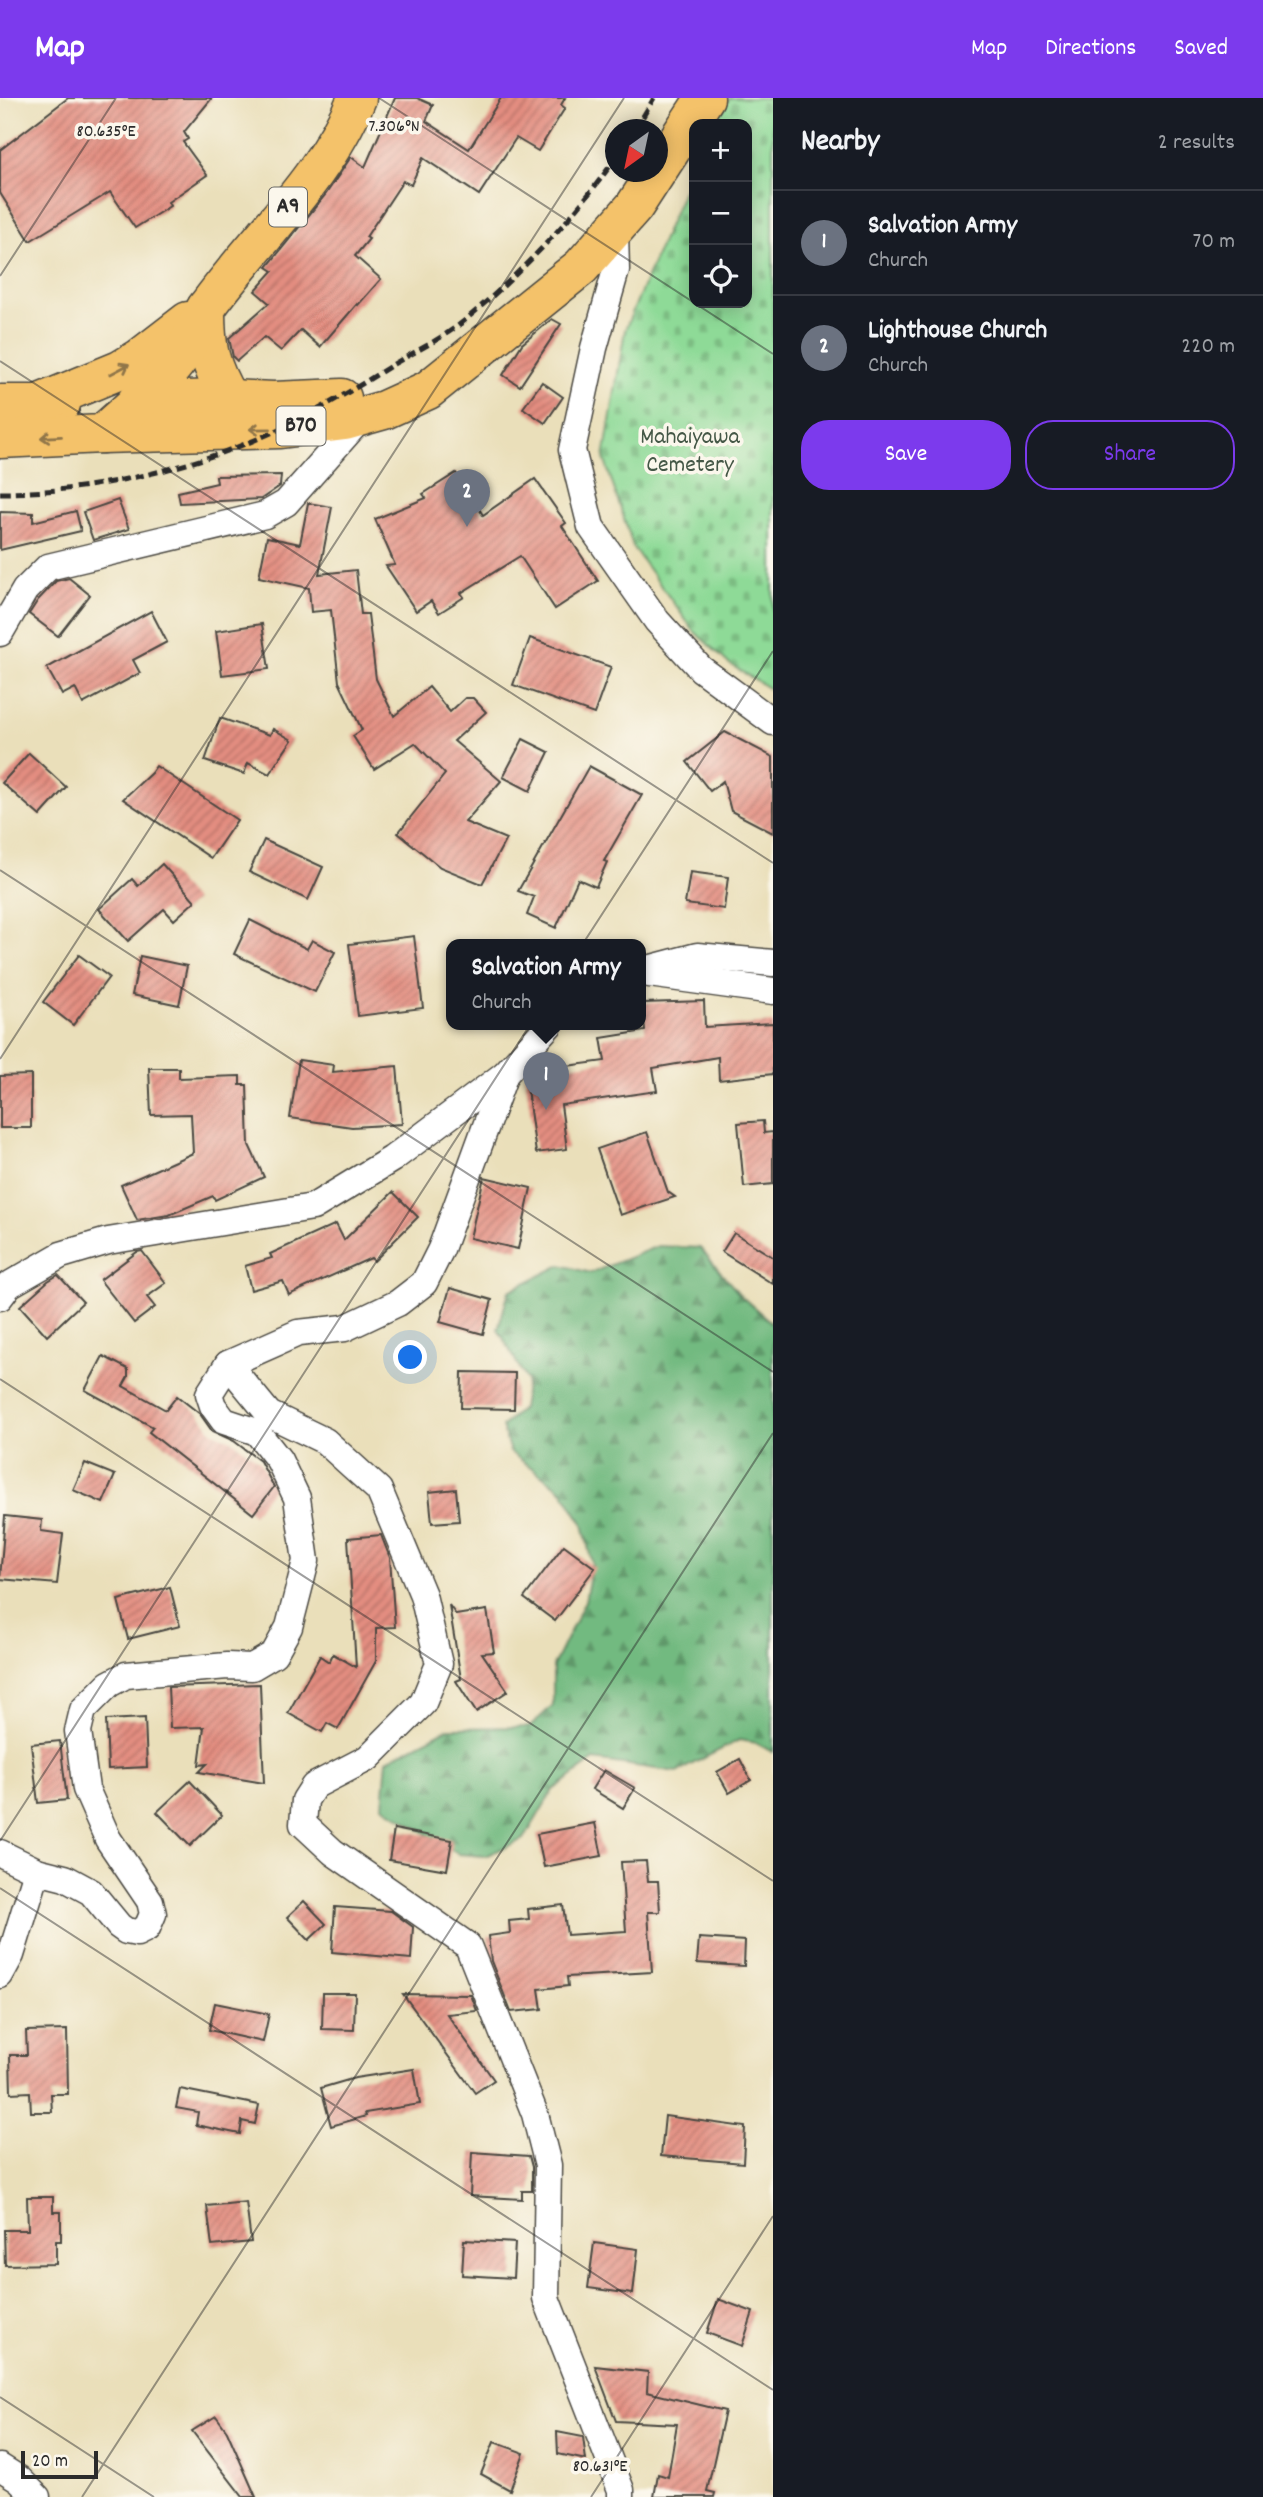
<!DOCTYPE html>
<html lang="en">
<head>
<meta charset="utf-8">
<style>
  :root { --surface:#171b24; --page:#242831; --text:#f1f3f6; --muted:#9ea1a6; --line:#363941; --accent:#7c3aed }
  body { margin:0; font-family:Dekko,sans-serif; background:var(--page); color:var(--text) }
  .controls { position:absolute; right:21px; top:21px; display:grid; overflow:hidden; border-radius:14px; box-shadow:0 4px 18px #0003 }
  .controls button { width:63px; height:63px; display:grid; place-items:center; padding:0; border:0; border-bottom:2px solid var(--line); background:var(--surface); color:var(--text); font:35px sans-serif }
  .compass { position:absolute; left:605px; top:21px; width:63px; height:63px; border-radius:50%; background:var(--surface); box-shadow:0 4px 18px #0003; rotate:213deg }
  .scale { position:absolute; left:21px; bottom:18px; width:77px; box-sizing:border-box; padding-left:7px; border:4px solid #2b2b2b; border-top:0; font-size:19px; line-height:24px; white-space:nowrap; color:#2b2b2b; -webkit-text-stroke:5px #fbf7ec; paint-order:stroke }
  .you { position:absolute; left:411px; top:1260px; width:24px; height:24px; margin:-18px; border:5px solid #fff; border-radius:50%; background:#1a73e8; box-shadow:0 0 0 10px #1a73e833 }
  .badge { display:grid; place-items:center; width:46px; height:46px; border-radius:50%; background:var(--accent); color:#fff; font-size:23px; font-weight:700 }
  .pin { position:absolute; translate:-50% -58px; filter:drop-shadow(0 2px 4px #0008) }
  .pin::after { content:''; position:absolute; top:37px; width:24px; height:21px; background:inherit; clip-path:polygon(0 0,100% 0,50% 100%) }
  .popup { position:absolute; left:446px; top:841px; width:200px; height:91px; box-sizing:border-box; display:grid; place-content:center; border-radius:14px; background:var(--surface); filter:drop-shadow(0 2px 5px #0005); font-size:23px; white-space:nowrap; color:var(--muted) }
  .popup b { font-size:26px; color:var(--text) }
  .popup::after { content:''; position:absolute; left:50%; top:100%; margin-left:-14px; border:14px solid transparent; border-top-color:var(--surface) }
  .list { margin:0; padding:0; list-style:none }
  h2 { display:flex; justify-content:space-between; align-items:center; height:91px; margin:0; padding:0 28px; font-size:30px }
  h2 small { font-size:23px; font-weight:400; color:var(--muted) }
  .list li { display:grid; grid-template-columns:46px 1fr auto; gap:21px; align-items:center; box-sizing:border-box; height:105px; padding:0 28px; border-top:2px solid var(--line) }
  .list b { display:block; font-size:26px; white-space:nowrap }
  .list p { margin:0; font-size:23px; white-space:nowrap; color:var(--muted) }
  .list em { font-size:23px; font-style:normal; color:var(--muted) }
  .actions { display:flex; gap:14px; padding:21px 28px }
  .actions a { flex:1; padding:16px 0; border:2px solid var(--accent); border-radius:28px; text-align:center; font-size:24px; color:var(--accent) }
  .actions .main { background:var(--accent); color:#fff }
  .icon { flex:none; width:38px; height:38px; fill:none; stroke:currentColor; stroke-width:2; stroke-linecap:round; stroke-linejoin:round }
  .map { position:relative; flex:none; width:773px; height:2399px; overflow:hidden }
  header { display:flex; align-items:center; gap:42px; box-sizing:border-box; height:98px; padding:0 35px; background:var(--accent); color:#fff }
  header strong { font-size:33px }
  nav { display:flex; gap:38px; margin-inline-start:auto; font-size:24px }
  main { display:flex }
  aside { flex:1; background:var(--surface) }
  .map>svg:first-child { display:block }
</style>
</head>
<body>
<header>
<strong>Map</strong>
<nav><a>Map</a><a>Directions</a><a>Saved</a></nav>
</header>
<main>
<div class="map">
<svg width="773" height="2399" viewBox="0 0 773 2399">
  <defs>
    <pattern id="forest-firs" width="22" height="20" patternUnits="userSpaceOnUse" patternTransform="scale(1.75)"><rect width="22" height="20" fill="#72ba80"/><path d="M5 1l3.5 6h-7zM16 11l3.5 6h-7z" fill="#5e9769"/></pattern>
    <pattern id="cemetery-stones" width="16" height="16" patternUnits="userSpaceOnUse" patternTransform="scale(1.75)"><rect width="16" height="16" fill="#8eda97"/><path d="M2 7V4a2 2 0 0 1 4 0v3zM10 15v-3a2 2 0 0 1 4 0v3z" fill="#7bbb82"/></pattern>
    <pattern id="building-hatch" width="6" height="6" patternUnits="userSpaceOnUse" patternTransform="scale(1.75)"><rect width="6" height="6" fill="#e38d80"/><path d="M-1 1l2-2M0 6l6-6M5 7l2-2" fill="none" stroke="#b87369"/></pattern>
  </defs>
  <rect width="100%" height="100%" fill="#fbf7ec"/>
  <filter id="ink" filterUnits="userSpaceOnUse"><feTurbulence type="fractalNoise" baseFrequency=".0143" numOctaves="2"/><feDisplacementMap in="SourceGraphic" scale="14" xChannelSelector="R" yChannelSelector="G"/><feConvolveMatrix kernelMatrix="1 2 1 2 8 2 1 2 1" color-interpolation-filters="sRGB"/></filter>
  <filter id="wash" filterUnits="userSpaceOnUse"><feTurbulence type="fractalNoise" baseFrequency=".00686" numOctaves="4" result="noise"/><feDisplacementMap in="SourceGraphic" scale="28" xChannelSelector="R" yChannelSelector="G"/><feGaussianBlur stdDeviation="1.57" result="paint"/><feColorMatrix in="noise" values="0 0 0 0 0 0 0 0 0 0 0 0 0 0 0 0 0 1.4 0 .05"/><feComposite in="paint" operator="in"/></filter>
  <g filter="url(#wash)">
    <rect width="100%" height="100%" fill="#eadfba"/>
    <!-- forest -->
    <path fill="url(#forest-firs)" stroke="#4e7256" stroke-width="2" d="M 658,1148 L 700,1150 L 741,1198 L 773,1226 L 773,1654 L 756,1645 L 739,1642 L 677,1674 L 594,1662 L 553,1692 L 524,1741 L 485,1758 L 458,1756 L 383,1708 L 387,1662 L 449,1630 L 530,1629 L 553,1607 L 553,1568 L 585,1503 L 592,1466 L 583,1426 L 562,1392 L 510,1354 L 502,1329 L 522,1310 L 527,1283 L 498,1231 L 509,1193 L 561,1167 L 591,1175 Z"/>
    <!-- cemetery -->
    <path fill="url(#cemetery-stones)" stroke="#5c8261" stroke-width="2" d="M 730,0 L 773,0 L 773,593 L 728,565 L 694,533 L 634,451 L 604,360 L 625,232 L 694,67 L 694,205 L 747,205 L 747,26 L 711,26 Z"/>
    <g id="blocks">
      <!-- building -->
      <g fill="url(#building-hatch)">
        <path d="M 68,0 L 212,0 L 184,34 L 188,41 L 183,44 L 207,77 L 168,104 L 170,108 L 135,130 L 110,94 L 30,143 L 0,95 L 0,52 Z"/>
        <path d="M 395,0 L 417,0 L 433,7 L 426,23 L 469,51 L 501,0 L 565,0 L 561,7 L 565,10 L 538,53 L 516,40 L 479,97 L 423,60 L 411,87 L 403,83 L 366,139 L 369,141 L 355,158 L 381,181 L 358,207 L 357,206 L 320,249 L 301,232 L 281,253 L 264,239 L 237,263 L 233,259 L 229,240 L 269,205 L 255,193 L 273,173 L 267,169 L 326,96 L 351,59 L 365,69 Z"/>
        <path d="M 552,221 L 561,226 L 520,288 L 503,277 L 522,246 Z"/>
        <path d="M 542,284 L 563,299 L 545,325 L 523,310 Z"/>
        <path d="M 456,375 L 483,417 L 535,381 L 566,425 L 562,428 L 598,483 L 555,511 L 520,458 L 461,495 L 464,499 L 439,515 L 431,503 L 416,513 L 386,468 L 395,467 L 375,421 L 426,400 L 423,396 Z"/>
        <path d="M 281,377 L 280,388 L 261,401 L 180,405 L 178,394 L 217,385 L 216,378 Z"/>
        <path d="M 118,402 L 129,431 L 93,442 L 83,414 Z"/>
        <path d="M 308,405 L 332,409 L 319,476 L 356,472 L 361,516 L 368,516 L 376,581 L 394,618 L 429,589 L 450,614 L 465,600 L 473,600 L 486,614 L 454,643 L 501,683 L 465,724 L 506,741 L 482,786 L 440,769 L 398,735 L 445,676 L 415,645 L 374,671 L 353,638 L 362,632 L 339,584 L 331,512 L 311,514 L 309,490 L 259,479 L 267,439 L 300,446 Z"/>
        <path d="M 76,413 L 81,433 L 0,452 L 0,414 L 33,415 L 33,424 Z"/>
        <path d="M 69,480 L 90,497 L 58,538 L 29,516 L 38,502 L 56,483 Z"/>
        <path d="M 151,513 L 167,544 L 133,562 L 140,575 L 83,606 L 75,590 L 62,597 L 47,570 Z"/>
        <path d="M 262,526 L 269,571 L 222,577 L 216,533 Z"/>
        <path d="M 530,540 L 611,569 L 594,616 L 513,587 Z"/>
        <path d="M 220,620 L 270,637 L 273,631 L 292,642 L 269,676 L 248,665 L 244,676 L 205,663 Z"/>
        <path d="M 725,634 L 773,659 L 773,735 L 731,713 L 723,683 L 710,693 L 687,664 Z"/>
        <path d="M 523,641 L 549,654 L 530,693 L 503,679 Z"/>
        <path d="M 29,655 L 66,689 L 40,718 L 2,685 Z"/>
        <path d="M 156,668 L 237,722 L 211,760 L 123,701 L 151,675 Z"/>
        <path d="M 589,668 L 642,697 L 604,763 L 607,764 L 596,789 L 578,781 L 556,830 L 527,817 L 534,799 L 518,793 Z"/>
        <path d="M 264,742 L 323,769 L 308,802 L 249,774 Z"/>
        <path d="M 162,766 L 195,803 L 174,822 L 164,811 L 128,843 L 99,811 L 132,781 L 138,788 Z"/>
        <path d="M 690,774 L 728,779 L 724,811 L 685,806 Z"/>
        <path d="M 250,822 L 307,851 L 312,842 L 335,854 L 315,894 L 234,856 Z"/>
        <path d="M 414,838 L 423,910 L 358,918 L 349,846 Z"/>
        <path d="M 79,857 L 109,879 L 73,927 L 43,904 Z"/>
        <path d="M 140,858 L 187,868 L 179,907 L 132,897 Z"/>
        <path d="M 704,903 L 705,929 L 773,925 L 773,976 L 719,982 L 718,959 L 653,970 L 657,993 L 561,1007 L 567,1051 L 536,1055 L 525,977 L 529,973 L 605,963 L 601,940 L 645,933 L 643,905 Z"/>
        <path d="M 299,962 L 334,967 L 333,974 L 397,968 L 402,1026 L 352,1029 L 290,1020 Z"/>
        <path d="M 149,970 L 179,970 L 179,980 L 240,978 L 240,987 L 247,987 L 249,1047 L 264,1079 L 215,1102 L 213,1098 L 169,1117 L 137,1122 L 121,1087 L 193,1055 L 191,1016 L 151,1017 Z"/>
        <path d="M 31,977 L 31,1030 L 0,1030 L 0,978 Z"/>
        <path d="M 763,1023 L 764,1035 L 773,1034 L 773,1086 L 744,1089 L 738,1025 Z"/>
        <path d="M 647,1034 L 668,1094 L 675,1099 L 620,1117 L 597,1051 Z"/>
        <path d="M 484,1079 L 531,1090 L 518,1151 L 470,1140 Z"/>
        <path d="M 393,1094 L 418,1119 L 374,1163 L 371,1160 L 289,1197 L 283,1183 L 251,1192 L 245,1168 L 272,1160 L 270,1156 L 336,1126 L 344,1142 Z"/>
        <path d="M 734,1135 L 773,1159 L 773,1186 L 722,1154 Z"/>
        <path d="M 142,1153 L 166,1185 L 147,1199 L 155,1209 L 134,1225 L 100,1182 L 137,1154 Z"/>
        <path d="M 58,1177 L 83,1204 L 47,1238 L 20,1208 L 48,1183 Z"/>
        <path d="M 450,1190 L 492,1202 L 483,1236 L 440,1224 Z"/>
        <path d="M 103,1258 L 128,1271 L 128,1279 L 123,1288 L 166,1312 L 177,1298 L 200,1316 L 212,1333 L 234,1343 L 260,1363 L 274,1389 L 253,1416 L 149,1334 L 153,1329 L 85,1292 Z"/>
        <path d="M 462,1274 L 515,1275 L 514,1311 L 461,1310 Z"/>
        <path d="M 85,1365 L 115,1377 L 103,1405 L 73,1392 Z"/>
        <path d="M 456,1391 L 459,1423 L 432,1425 L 429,1394 Z"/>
        <path d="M 5,1418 L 42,1422 L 41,1433 L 63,1436 L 57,1486 L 0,1481 Z"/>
        <path d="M 381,1437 L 390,1460 L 395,1529 L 376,1530 L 376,1563 L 338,1631 L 327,1625 L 322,1634 L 288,1615 L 320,1558 L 329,1564 L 333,1556 L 356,1569 L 348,1440 Z"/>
        <path d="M 564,1447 L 595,1470 L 555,1523 L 524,1500 Z"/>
        <path d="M 170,1489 L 180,1528 L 128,1541 L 118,1502 Z"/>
        <path d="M 449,1507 L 456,1517 L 487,1512 L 494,1554 L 482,1555 L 508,1593 L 476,1614 L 456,1583 L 461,1581 Z"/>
        <path d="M 260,1586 L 264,1685 L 199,1674 L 207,1666 L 199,1667 L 204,1629 L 170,1630 L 168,1589 Z"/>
        <path d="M 145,1620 L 147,1669 L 108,1671 L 106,1622 Z"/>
        <path d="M 60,1643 L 67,1702 L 38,1705 L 31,1646 Z"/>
        <path d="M 740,1661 L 751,1682 L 729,1695 L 717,1674 Z"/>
        <path d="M 604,1672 L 635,1690 L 623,1710 L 592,1691 Z"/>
        <path d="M 190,1683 L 222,1717 L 190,1748 L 157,1714 Z"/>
        <path d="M 595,1725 L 602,1758 L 544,1769 L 537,1736 Z"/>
        <path d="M 394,1731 L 452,1742 L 447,1772 L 389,1762 Z"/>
        <path d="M 646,1763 L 648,1783 L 658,1783 L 660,1814 L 648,1814 L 652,1874 L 567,1879 L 568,1888 L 539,1891 L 542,1911 L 511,1914 L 491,1863 L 488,1838 L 510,1835 L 509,1823 L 529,1821 L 528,1811 L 563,1807 L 567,1837 L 626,1833 L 621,1764 Z"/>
        <path d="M 304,1803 L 326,1826 L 309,1842 L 287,1819 Z"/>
        <path d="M 335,1809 L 391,1813 L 413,1829 L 411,1861 L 332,1854 Z"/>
        <path d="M 699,1840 L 745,1843 L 744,1868 L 697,1865 Z"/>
        <path d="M 323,1895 L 355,1895 L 354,1932 L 322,1931 Z"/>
        <path d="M 403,1896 L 471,1897 L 477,1913 L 447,1916 L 494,1982 L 475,1995 Z"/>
        <path d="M 215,1905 L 269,1916 L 263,1944 L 209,1932 Z"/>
        <path d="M 67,1932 L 68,1996 L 51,1996 L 52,2014 L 31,2014 L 30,1994 L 11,1995 L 10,1957 L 27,1957 L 26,1933 Z"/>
        <path d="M 414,1971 L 420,2006 L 365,2015 L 366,2018 L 331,2028 L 321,1990 L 355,1980 Z"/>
        <path d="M 180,1991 L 259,2007 L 255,2026 L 242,2023 L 240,2036 L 196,2027 L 198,2014 L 176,2010 Z"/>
        <path d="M 665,2018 L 745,2029 L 743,2065 L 661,2058 Z"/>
        <path d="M 472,2054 L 529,2058 L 532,2069 L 532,2093 L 522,2093 L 522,2101 L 470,2098 Z"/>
        <path d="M 27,2099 L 53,2099 L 53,2114 L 61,2114 L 61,2143 L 56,2143 L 56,2166 L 5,2167 L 4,2132 L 28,2132 Z"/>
        <path d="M 246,2104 L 251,2144 L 212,2148 L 207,2108 Z"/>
        <path d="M 464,2142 L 515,2145 L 513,2180 L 462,2177 Z"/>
        <path d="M 594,2145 L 638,2151 L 633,2196 L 588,2190 Z"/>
        <path d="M 718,2201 L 753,2214 L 742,2248 L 707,2235 Z"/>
        <path d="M 595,2268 L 648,2274 L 647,2294 L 725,2313 L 707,2393 L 715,2395 L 714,2399 L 654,2399 L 658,2376 L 668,2379 L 677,2326 L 616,2323 Z"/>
        <path d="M 216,2318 L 227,2333 L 256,2399 L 243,2399 L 192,2333 Z"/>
        <path d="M 557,2334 L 583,2339 L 586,2362 L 558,2356 Z"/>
        <path d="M 494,2344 L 524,2355 L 510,2392 L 481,2376 Z"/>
      </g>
    </g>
  </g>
  <g filter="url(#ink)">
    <use href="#blocks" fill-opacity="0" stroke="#484640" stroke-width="2"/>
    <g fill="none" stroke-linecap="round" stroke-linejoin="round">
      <defs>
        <g id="minor">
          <path d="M 615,133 L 616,172 L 594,250 L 572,352 L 591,429 L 657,523 L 701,571 L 773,624"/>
          <path d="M 0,535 L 25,492 L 48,469 L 265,417 L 286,405 L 362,319"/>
          <path d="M 640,873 L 697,858 L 773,865"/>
          <path d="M 649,876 L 773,893"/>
          <path d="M 0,1199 L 9,1187 L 61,1157 L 108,1143 L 313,1109 L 392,1061 L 505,976"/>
          <path d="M 228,1266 L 269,1316 L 325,1343 L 379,1392 L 423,1497 L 439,1566 L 423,1605 L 368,1660 L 314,1688 L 305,1702 L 303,1726 L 333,1754 L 468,1848 L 535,2016 L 548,2067 L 546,2200 L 621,2392 L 621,2399"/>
          <path d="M 0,1755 L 37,1773 L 65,1780 L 91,1794 L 119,1828 L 126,1833 L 137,1835 L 147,1830 L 153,1816 L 150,1803 L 108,1741 L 86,1691 L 78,1633 L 83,1612 L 109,1586 L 126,1577 L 227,1568 L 252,1569 L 274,1556 L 289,1529 L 306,1463 L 297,1400 L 279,1362 L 257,1334 L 224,1323 L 213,1308 L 209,1296 L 228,1266 L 298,1235 L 345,1230 L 398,1205 L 424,1185 L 441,1151 L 505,976 L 550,926"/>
          <path d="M 0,1877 L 11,1857 L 37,1773"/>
          <path d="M 0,2369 L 19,2381 L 37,2399"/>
        </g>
        <g id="primary">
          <path d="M 206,210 C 206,250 209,267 229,301"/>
          <path d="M 137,303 L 229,301 L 274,303 L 342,300"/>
          <path d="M 102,336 L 280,331 L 345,323 L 384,312 L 428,292 L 581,169 L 634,109 L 705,0"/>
        </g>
        <g id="trunk">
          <path d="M 0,306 L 61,306"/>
          <path d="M 35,307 L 120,272 L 140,260 L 188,223"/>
          <path d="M 0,341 L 102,336 C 129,311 166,282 185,252 C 193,238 198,222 207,209 C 257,140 325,80 357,0"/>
        </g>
      </defs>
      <!-- minor casing -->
      <use href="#minor" stroke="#484640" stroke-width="29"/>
      <!-- primary casing -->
      <use href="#primary" stroke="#484640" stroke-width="41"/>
      <!-- trunk casing -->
      <use href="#trunk" stroke="#484640" stroke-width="41"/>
      <!-- minor -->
      <use href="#minor" stroke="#fff" stroke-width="26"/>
      <!-- primary -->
      <use href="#primary" stroke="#f4c26a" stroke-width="38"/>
      <!-- trunk -->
      <use href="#trunk" stroke="#f4c26a" stroke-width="38"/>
      <!-- rail -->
      <g stroke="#2b2b2b" stroke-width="5" stroke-dasharray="10 5" stroke-linecap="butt">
        <path d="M 635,32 L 654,0"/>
        <path d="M 0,395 C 91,395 200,369 282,330 C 320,312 356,290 392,267 C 416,253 443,240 464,223 C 521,175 572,122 615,61"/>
      </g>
    </g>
    <!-- one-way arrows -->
    <defs><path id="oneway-shaft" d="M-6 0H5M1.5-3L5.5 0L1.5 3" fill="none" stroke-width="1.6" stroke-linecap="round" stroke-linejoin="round" transform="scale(1.75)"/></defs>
    <g stroke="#90764a">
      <use href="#oneway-shaft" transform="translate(120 271) rotate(-28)"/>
      <use href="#oneway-shaft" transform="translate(260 331) rotate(179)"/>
      <use href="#oneway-shaft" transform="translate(51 339) rotate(177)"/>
    </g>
  </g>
  <!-- ticks -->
  <path fill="none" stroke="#2b2b2b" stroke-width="2" stroke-opacity="0.45" d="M 379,0 L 773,256M 0,178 L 116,0M 0,263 L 773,765M 0,772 L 773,1274M 0,961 L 624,0M 0,1281 L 773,1783M 0,1743 L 773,553M 0,1790 L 773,2292M 0,2299 L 154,2399M 82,2399 L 773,1335M 591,2399 L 773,2118"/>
  <g text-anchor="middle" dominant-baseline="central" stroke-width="7" stroke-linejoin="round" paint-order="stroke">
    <!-- shield labels -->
    <g fill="#fbf7ec" stroke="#696865" stroke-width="2">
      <rect x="269" y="89.5" width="38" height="39" rx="5"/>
      <rect x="276.5" y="308.5" width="49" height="39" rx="5"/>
    </g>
    <g font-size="23" font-weight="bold" fill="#2b2b2b">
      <text x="288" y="109">A9</text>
      <text x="301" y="328">B70</text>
    </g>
    <!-- park labels -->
    <g font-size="24" fill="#445746" stroke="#fbf7ec">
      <text x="690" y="340">Mahaiyawa<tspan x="690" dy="28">Cemetery</tspan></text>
    </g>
  </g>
  <g font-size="18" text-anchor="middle" fill="#2b2b2b" stroke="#fbf7ec" stroke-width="7" stroke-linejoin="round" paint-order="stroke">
    <text x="394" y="33">7.306°N</text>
    <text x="106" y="38">80.635°E</text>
    <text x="600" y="2373">80.631°E</text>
  </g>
</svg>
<div class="controls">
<button>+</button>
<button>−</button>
<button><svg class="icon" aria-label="locate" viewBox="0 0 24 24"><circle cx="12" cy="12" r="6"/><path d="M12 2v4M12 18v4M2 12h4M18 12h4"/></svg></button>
</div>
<svg class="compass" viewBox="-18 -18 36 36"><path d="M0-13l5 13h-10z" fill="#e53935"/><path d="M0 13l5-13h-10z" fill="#9ea1a6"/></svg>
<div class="scale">20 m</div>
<div class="you"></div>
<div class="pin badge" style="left:546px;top:1012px;background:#6b7280">1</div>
<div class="popup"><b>Salvation Army</b>Church</div>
<div class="pin badge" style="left:467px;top:429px;background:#6b7280">2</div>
</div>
<aside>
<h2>Nearby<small>2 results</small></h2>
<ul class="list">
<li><span class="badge" style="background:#6b7280">1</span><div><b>Salvation Army</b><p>Church</p></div><em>70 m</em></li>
<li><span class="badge" style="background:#6b7280">2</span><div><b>Lighthouse Church</b><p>Church</p></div><em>220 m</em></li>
</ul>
<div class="actions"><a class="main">Save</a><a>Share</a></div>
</aside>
</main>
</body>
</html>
